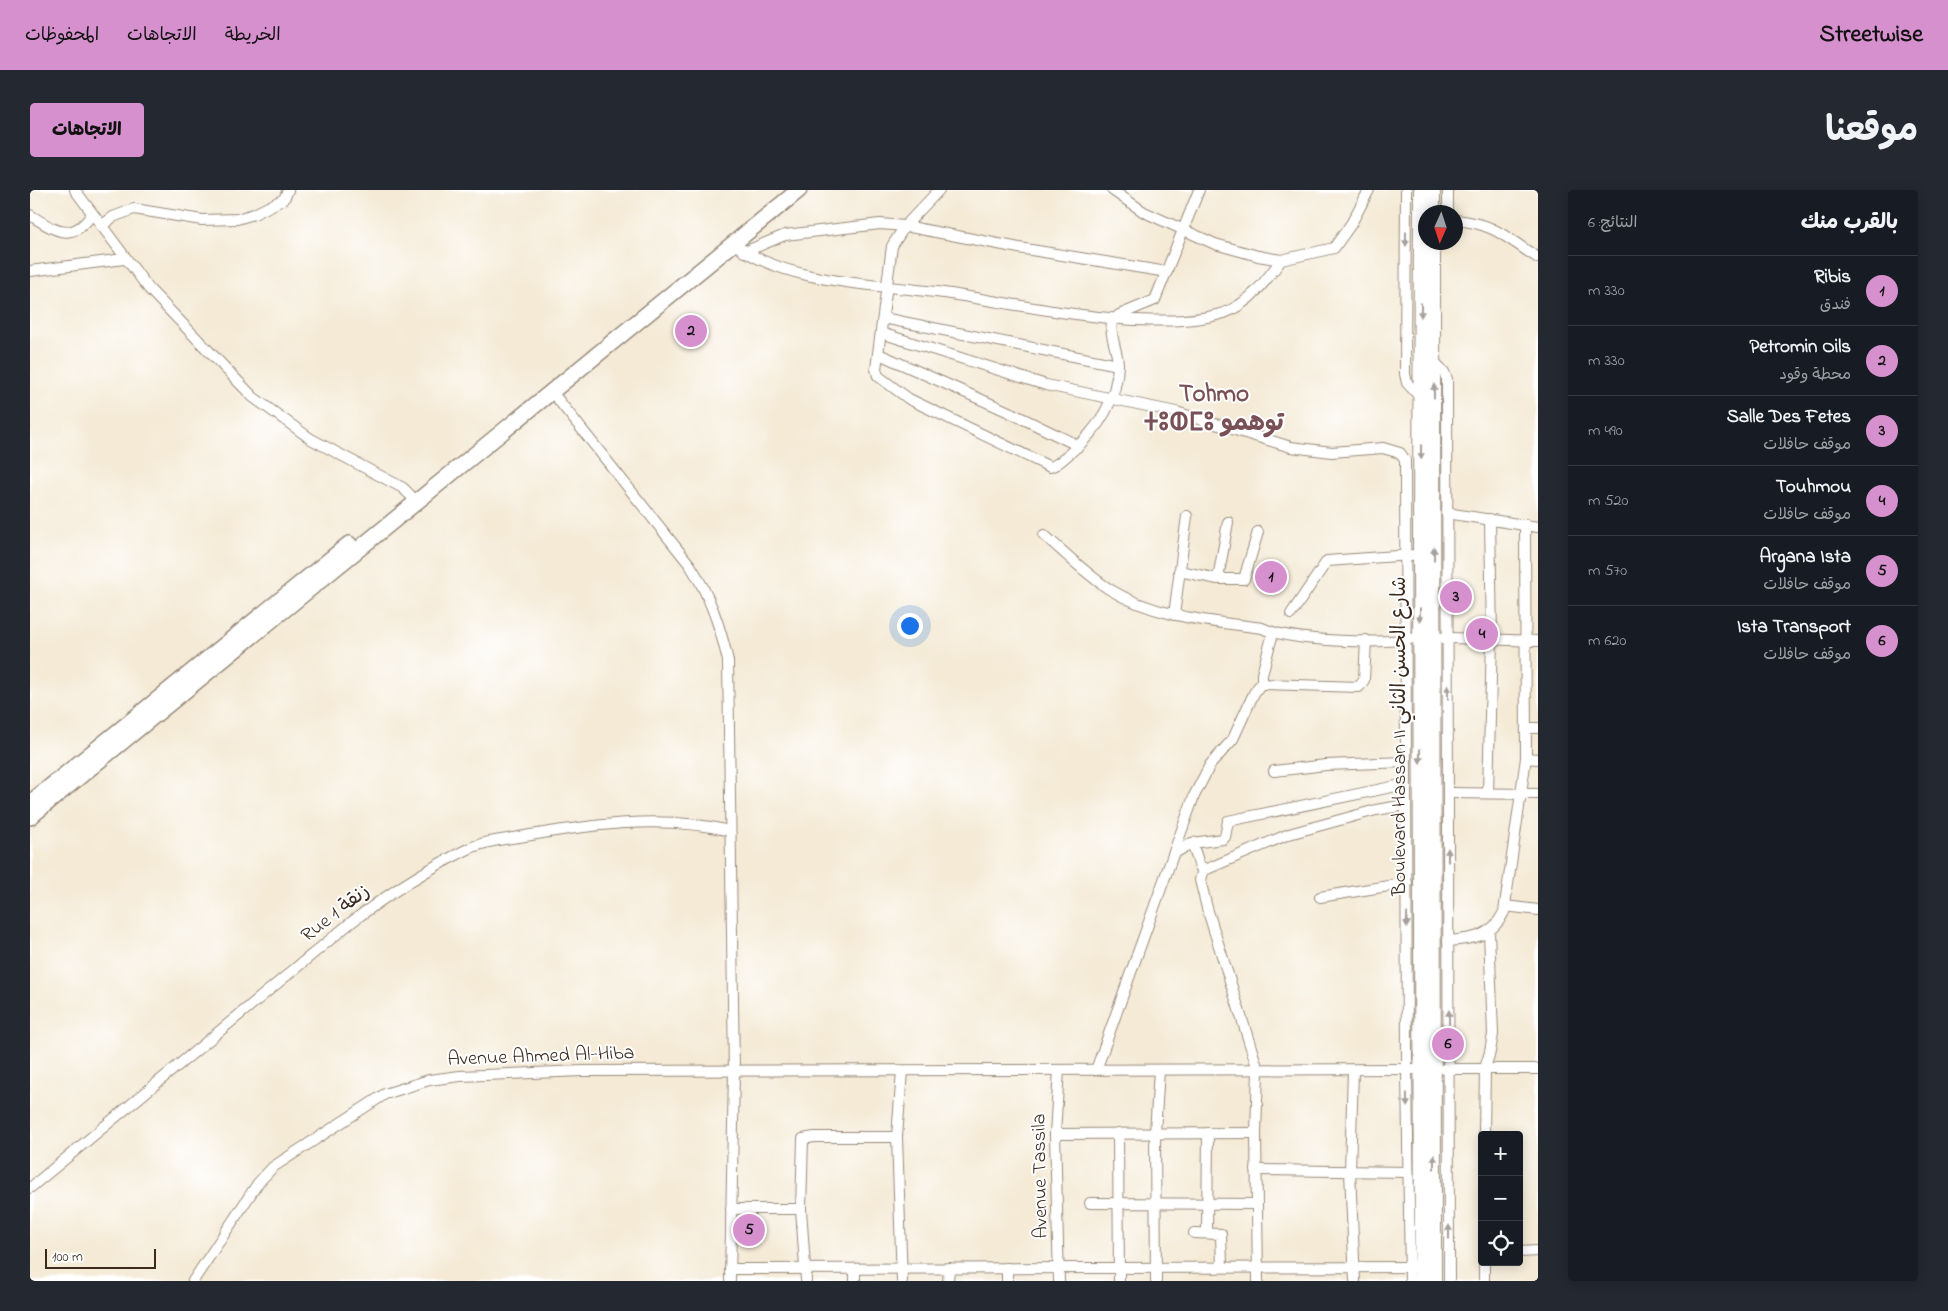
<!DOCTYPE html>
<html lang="ar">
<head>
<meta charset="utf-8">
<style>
  :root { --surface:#171b24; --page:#242831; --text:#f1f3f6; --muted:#9ea1a6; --line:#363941; --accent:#d690ce }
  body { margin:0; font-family:"Indie Flower","Playpen Sans Arabic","Noto Sans Tifinagh",sans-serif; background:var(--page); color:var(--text); direction:rtl }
  .controls { position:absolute; right:15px; bottom:15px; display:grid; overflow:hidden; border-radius:5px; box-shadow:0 2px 12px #0003 }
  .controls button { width:45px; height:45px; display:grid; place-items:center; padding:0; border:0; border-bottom:1px solid var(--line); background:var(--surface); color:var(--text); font:25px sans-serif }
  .compass { position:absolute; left:1388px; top:15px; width:45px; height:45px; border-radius:50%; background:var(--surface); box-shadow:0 2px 12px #0003; rotate:183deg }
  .scale { position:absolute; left:15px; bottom:12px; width:111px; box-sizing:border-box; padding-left:5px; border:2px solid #3b2a1e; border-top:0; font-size:14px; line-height:18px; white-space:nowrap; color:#3b2a1e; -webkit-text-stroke:4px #fff; paint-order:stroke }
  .you { position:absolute; left:879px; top:435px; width:18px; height:18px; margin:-12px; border:4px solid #fff; border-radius:50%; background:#1a73e8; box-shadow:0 0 0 8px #1a73e833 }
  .badge { display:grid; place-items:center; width:32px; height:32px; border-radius:50%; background:var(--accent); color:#111; font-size:16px; font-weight:700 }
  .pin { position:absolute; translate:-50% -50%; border:2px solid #fff; box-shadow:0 1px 5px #0006 }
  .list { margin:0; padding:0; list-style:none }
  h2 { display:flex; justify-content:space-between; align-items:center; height:65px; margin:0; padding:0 20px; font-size:21px }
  h2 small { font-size:16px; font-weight:400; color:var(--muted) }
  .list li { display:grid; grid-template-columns:32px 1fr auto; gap:15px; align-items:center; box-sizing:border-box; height:70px; padding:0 20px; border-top:1px solid var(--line) }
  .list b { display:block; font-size:19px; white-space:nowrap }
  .list p { margin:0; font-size:16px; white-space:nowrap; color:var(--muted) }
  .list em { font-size:16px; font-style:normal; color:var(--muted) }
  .icon { flex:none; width:28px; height:28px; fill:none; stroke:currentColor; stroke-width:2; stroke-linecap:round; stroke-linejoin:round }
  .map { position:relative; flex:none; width:1508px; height:1091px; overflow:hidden; direction:ltr; border-radius:5px }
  header { display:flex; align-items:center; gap:30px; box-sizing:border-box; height:70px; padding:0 25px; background:var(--accent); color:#111 }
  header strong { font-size:24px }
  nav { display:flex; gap:28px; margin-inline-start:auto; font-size:18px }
  .intro { display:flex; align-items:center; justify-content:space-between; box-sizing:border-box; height:120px; padding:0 30px }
  h1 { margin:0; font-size:35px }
  .button { padding:12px 22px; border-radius:5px; background:var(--accent); color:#111; font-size:18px; font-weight:700 }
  main { display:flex; gap:30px; padding:0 30px }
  aside { flex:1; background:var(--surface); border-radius:5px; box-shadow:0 2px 12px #0003 }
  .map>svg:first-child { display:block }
</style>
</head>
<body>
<header>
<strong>Streetwise</strong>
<nav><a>الخريطة</a><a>الاتجاهات</a><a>المحفوظات</a></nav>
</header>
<div class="intro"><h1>موقعنا</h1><a class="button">الاتجاهات</a></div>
<main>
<aside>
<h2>بالقرب منك<small>النتائج: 6</small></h2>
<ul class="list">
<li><span class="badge">1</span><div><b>Ribis</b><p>فندق</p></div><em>330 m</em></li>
<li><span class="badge">2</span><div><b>Petromin Oils</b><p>محطة وقود</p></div><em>330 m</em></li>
<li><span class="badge">3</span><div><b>Salle Des Fetes</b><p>موقف حافلات</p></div><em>490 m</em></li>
<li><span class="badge">4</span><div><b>Touhmou</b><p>موقف حافلات</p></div><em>520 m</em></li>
<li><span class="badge">5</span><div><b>Argana Ista</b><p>موقف حافلات</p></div><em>570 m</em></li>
<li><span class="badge">6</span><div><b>Ista Transport</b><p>موقف حافلات</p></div><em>620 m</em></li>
</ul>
</aside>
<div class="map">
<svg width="1508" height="1091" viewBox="0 0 1508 1091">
  <rect width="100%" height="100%" fill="#fff"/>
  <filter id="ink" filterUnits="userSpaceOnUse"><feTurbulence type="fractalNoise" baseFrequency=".02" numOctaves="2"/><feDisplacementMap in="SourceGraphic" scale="10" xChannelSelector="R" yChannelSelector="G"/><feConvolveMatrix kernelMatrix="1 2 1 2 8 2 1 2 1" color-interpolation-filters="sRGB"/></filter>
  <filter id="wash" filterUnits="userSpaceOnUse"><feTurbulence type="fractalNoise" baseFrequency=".0096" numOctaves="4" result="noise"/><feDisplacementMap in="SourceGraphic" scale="20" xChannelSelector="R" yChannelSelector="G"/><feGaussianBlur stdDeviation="1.12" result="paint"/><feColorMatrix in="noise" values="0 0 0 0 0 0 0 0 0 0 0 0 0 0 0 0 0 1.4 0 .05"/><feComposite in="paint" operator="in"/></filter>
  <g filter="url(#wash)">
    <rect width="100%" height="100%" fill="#f4ead6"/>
  </g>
  <g filter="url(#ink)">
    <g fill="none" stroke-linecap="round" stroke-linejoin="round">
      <defs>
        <g id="minor">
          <path d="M 45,0 L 119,99 L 223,207 L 281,249 L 373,298 L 387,312"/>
          <path d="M 909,0 L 875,36 L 862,56 L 846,179 L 848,186 L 879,209 L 1020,277 C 1028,275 1033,269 1039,264 C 1067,241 1087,211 1088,175 C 1088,161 1079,145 1082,132 L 1089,125 L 1125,110 L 1169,0"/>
          <path d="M 1082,0 L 1114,22 L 1185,54 L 1228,66 L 1251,70 L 1304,58 L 1321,34 L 1339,0"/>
          <path d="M 1376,0 L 1375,184 L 1377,193 L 1391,208"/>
          <path d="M 1418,22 L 1418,0"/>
          <path d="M 0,25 C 24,40 42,54 62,24"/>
          <path d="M 1426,30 C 1466,34 1475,47 1508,68"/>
          <path d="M 71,36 L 83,27 L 104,19 L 172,30 L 207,29 L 224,24 L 254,9 L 258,0"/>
          <path d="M 703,53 C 758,96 854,94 921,104 C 982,114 1042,126 1104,130 C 1135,131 1164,132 1194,123 C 1219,114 1236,91 1251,70"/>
          <path d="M 714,62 L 755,45 L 850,34 L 875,36 L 989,58 L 1137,82"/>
          <path d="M 0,81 L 94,69"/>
          <path d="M 853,128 L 1088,175"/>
          <path d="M 851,143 L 1016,195 L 1146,222 L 1261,257 L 1302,262 L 1353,258 L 1370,263 L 1375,270 L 1377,879 L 1380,1091"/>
          <path d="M 849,164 L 979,222 L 1049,256"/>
          <path d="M 1404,171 L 1414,182 L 1417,189 L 1419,1091"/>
          <path d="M 522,202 L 660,375 C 680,406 690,436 698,471 L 704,881 L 700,1091"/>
          <path d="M 1416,323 L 1508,337"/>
          <path d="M 1014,345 C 1035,363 1056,384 1079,399 C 1124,427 1180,431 1232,438 C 1262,452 1357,455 1390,447 L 1508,451"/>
          <path d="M 1149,381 L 1188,389 L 1214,389 L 1228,342"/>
          <path d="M 1188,389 L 1198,332"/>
          <path d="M 1261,424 L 1297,371 L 1381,365"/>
          <path d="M 1144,425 L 1157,326"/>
          <path d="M 1243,443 L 1232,484 L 1232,492 L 1235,494 L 1329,497 L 1334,490 L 1336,450"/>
          <path d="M 1496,538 L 1508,538"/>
          <path d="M 1496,568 L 1508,569"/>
          <path d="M 1244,581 L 1296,575 L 1376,572"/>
          <path d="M 1418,603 L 1508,604"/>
          <path d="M 1458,603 L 1462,449 L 1460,329"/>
          <path d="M 1162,653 L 1170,677 L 1177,679 L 1259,644 L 1346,620 L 1376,615"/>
          <path d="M 1143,664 L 1162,653 L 1193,649 L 1195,647 L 1198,631 L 1376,594"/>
          <path d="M 1173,679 L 1170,690 L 1177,718 L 1228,880 L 1226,943 L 1228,1091"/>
          <path d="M 1290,707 L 1377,693"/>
          <path d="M 1475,716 L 1508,720"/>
          <path d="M 1418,751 C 1443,749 1462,747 1474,722 L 1496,568 L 1495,334"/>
          <path d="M 1414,879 L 1508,879"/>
          <path d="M 1029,880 L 1025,944 L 1029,1091"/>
          <path d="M 1066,880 L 1164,606 L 1180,575 L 1203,549 L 1224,503 L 1232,492"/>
          <path d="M 1323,880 L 1320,982 L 1325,1091"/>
          <path d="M 872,881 L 867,947 L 872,1091"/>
          <path d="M 1088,943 L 1089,1091"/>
          <path d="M 1025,944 L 1226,943"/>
          <path d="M 1454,945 L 1455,878 L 1460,862 L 1463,844 L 1459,742"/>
          <path d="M 1226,980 L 1378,982"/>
          <path d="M 0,998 L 319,734 C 354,707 399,678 438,659 C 457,650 480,649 501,645 C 566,634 635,625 700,641"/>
          <path d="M 1060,1013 L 1227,1014"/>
          <path d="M 701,1019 L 771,1019"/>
          <path d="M 1177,1042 L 1178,943"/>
          <path d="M 1164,1043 L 1191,1044 L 1192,1077"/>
          <path d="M 1489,1062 L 1508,1061"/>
          <path d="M 1454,1072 L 1454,1091"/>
          <path d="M 700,1079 L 1387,1077"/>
          <path d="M 163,1091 L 228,993 L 243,977 L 355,904 L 399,890 L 430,886 L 553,881 L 1392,879"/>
          <path d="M 776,1091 L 771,1019 L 773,949 L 784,947 L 867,947"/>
          <path d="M 825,1091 L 825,1079"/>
          <path d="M 918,1091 L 919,1078"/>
          <path d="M 977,1091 L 977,1078"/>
          <path d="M 1126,1091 L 1125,943 L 1129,880"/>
        </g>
        <g id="major">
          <path d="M 1391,0 L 1390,365 L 1392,1091"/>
          <path d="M 1403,0 L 1403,22"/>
          <path d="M 1403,52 L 1404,1091"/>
        </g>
        <g id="highway">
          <path d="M 0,613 L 319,354"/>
          <path d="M 0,627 L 769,0"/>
        </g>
      </defs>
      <!-- minor casing -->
      <use href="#minor" stroke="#988a7a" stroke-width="12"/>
      <!-- major casing -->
      <use href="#major" stroke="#988a7a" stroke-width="16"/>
      <!-- highway casing -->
      <use href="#highway" stroke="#988a7a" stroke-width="18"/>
      <!-- minor -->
      <use href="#minor" stroke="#fff" stroke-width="10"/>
      <!-- major -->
      <use href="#major" stroke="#fff" stroke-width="14"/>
      <!-- highway -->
      <use href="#highway" stroke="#fff" stroke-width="15"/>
    </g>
    <!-- one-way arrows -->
    <defs><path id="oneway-solid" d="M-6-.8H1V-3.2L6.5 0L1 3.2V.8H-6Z" transform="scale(1.25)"/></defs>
    <g fill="#a79f9a">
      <use href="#oneway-solid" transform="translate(1376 49) rotate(90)"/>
      <use href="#oneway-solid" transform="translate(1391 120) rotate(90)"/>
      <use href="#oneway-solid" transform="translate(1404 201) rotate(-90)"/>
      <use href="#oneway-solid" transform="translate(1391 262) rotate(91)"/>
      <use href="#oneway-solid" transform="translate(1404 364) rotate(-90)"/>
      <use href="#oneway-solid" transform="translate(1390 425) rotate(90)"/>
      <use href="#oneway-solid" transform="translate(1418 502) rotate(-90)"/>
      <use href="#oneway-solid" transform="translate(1390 566) rotate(90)"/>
      <use href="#oneway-solid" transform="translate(1418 665) rotate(-90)"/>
      <use href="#oneway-solid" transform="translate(1377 730) rotate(90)"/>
      <use href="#oneway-solid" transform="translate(1419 827) rotate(-91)"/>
      <use href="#oneway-solid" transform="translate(1377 910) rotate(89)"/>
      <use href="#oneway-solid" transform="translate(1404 972) rotate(-90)"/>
      <use href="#oneway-solid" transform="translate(1419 1042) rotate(-90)"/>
    </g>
  </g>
  <g text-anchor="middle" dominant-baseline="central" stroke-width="4" stroke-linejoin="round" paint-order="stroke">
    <!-- street labels -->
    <g font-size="20" fill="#3b2a1e" stroke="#fff">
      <text transform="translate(1370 546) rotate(-90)">Boulevard Hassan II شارع الحسن الثاني</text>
      <text transform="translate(306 724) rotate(-38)">Rue 1 زنقة</text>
      <text transform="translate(511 867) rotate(-2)">Avenue Ahmed Al-Hiba</text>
      <text transform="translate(1011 986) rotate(-91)">Avenue Tassila</text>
    </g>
    <!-- district labels -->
    <g font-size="25" font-weight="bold" fill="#785055" stroke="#fff">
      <text x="1184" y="205">Tohmo<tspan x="1184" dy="29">ⵜⵓⵀⵎⵓ توهمو</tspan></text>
    </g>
  </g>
</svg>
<div class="controls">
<button>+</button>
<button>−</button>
<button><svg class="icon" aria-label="locate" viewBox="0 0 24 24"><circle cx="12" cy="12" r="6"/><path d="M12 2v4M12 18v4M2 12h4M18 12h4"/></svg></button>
</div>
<svg class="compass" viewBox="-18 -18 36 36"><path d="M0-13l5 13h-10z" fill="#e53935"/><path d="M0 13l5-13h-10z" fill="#9ea1a6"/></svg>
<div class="scale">100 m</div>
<div class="you"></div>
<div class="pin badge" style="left:1241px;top:387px">1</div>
<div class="pin badge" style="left:661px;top:141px">2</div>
<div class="pin badge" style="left:1426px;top:407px">3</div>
<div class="pin badge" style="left:1452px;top:444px">4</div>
<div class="pin badge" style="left:719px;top:1040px">5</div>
<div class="pin badge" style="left:1418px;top:854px">6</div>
</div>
</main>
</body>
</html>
